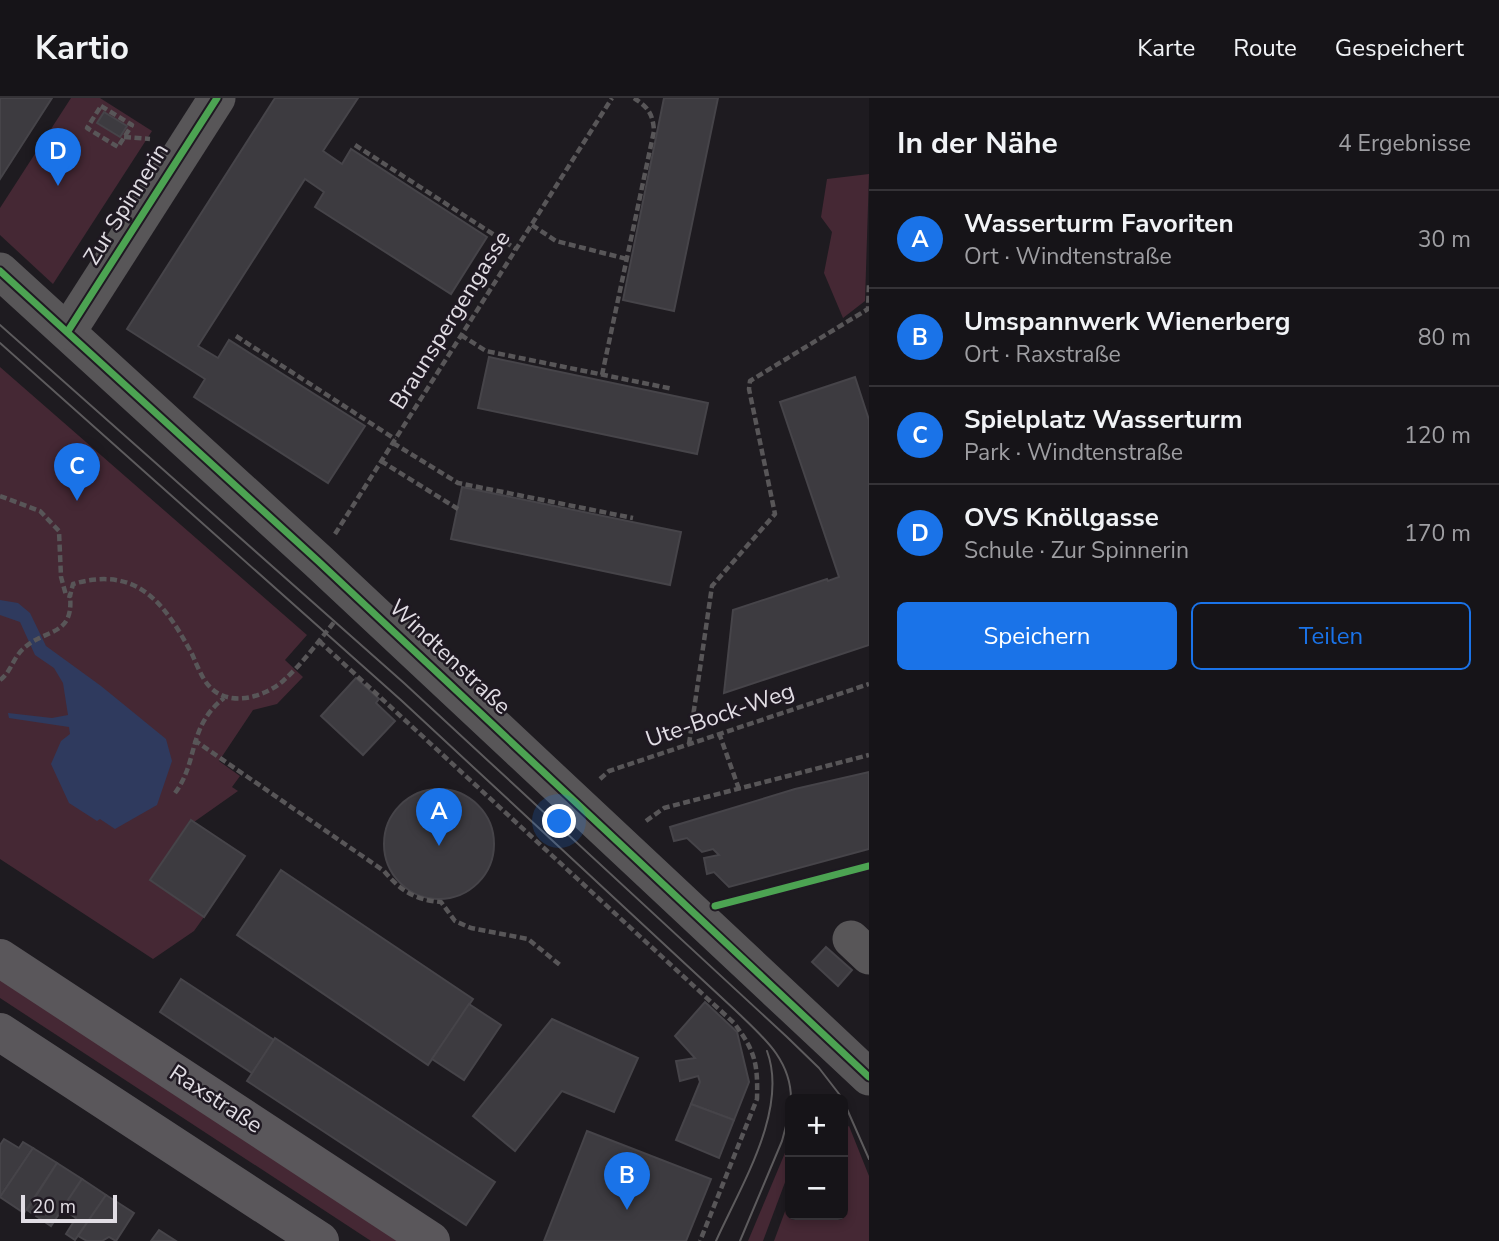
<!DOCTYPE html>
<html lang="de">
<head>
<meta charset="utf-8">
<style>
  :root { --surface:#161418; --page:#232125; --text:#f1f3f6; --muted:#9e9ea2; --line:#353337; --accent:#1a73e8 }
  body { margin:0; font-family:"Nunito Sans",sans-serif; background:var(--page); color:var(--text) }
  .controls { position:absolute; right:21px; bottom:21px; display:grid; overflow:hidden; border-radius:10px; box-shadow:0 4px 10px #0003 }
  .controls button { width:63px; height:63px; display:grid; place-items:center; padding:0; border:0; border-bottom:2px solid var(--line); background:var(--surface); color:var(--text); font:35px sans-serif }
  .scale { position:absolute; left:21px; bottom:18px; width:96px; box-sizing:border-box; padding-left:7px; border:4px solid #e1dde4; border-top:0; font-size:19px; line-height:24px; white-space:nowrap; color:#e1dde4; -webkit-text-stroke:5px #1f1922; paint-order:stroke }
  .you { position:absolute; left:560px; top:724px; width:24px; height:24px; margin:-18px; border:5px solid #fff; border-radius:50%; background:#1a73e8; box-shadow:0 0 0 10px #1a73e833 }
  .badge { display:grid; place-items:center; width:46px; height:46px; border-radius:50%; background:var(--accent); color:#fff; font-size:23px; font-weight:700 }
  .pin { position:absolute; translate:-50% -58px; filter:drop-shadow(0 2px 4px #0008) }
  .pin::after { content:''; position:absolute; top:37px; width:24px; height:21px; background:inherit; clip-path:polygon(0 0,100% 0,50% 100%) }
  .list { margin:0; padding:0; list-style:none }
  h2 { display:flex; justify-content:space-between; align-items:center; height:91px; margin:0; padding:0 28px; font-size:30px }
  h2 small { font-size:23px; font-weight:400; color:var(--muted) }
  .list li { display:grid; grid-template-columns:46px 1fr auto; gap:21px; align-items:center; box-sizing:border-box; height:98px; padding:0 28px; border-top:2px solid var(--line) }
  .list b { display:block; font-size:26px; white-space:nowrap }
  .list p { margin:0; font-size:23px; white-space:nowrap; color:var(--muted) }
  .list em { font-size:23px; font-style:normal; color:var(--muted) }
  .actions { display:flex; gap:14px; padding:21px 28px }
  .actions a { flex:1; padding:16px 0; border:2px solid var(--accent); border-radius:10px; text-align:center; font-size:24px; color:var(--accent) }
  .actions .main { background:var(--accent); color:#fff }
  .map { position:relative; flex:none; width:869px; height:1143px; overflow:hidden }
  header { display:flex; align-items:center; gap:42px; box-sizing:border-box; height:98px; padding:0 35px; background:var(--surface); border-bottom:2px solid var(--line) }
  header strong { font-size:33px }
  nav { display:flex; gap:38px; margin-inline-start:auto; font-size:24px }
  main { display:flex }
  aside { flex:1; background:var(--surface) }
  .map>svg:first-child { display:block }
</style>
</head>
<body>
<header>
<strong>Kartio</strong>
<nav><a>Karte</a><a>Route</a><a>Gespeichert</a></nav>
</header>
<main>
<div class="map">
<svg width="869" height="1143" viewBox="0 0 869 1143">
  <rect width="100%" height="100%" fill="#1e1b20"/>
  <!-- green -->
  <g fill="#452834">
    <path d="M 71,0 L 100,0 L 152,33 L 53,186 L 0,137 L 0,110 Z"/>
    <path d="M 869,76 L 865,203 L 843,220 L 824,175 L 832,134 L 821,119 L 827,81 Z"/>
    <path d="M 0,269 L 307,537 L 285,562 L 303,579 L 277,606 L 253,612 L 219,663 L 240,678 L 232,689 L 238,693 L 194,724 L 190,722 L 150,782 L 204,819 L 194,833 L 153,861 L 0,761 Z"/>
    <path d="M 0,880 L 401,1143 L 371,1143 L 0,900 Z"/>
    <path d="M 849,1028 L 869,1078 L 869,1143 L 774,1143 L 790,1100 L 790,1117 L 843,1117 L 843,1031 Z"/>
    <path d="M 790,1043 L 790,1071 L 763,1143 L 748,1143 Z"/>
  </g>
  <!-- water -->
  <path fill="#2f3a5e" d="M 0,502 L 18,505 L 30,515 L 46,548 L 101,588 L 166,641 L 172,663 L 157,707 L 115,731 L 100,721 L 97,723 L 69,705 L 51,666 L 61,643 L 70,636 L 69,629 L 9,620 L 8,615 L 52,620 L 68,617 L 63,585 L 54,570 L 35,557 L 20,524 L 0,517 Z"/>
  <!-- building -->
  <g fill="#3d3b40" stroke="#464449" stroke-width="2">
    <path d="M 0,0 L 52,0 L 0,81 Z"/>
    <path d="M 275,0 L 358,0 L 323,53 L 342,66 L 351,51 L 487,139 L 451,196 L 315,109 L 324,94 L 305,81 L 198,248 L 218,260 L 229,242 L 365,328 L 328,385 L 194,299 L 205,281 L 127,231 Z"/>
    <path d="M 664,0 L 718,0 L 674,213 L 623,202 Z"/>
    <path d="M 104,14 L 127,28 L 120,39 L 97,25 Z"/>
    <path d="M 489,259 L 708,305 L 697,356 L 478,310 Z"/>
    <path d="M 855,279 L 869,322 L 869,547 L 724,595 L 733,512 L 827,481 L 828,483 L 839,479 L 780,304 Z"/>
    <path d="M 462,389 L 681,434 L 670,487 L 451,441 Z"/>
    <path d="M 356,580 L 379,601 L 376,605 L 395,623 L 363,657 L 321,618 Z"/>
    <path d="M 869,674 L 869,751 L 729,789 L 714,774 L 707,776 L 704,760 L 719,757 L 713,751 L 702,754 L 687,740 L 674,743 L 670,729 L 795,691 Z"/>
    <circle cx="439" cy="746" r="55"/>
    <path d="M 191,722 L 245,758 L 204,819 L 150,782 Z"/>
    <path d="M 281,772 L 473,901 L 428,967 L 237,837 Z"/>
    <path d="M 826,849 L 852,872 L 838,888 L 812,864 Z"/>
    <path d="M 181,881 L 274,942 L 252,975 L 160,914 Z"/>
    <path d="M 705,904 L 737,934 L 749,984 L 734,1022 L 691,1006 L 700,984 L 698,978 L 680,983 L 676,963 L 695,960 L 675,938 Z"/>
    <path d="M 469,906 L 501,927 L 464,982 L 432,961 Z"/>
    <path d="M 552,921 L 638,960 L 614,1014 L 562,993 L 515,1053 L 473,1018 Z"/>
    <path d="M 275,940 L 495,1084 L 466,1127 L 247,983 Z"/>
    <path d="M 691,1006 L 734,1022 L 719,1060 L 676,1042 Z"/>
    <path d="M 587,1033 L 711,1081 L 686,1143 L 544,1143 Z"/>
    <path d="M 4,1041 L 19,1050 L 23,1044 L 33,1050 L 0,1099 L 0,1047 Z"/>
    <path d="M 33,1050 L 57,1065 L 24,1115 L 0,1099 Z"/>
    <path d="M 57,1065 L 82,1081 L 51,1128 L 27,1112 Z"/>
    <path d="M 82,1081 L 106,1097 L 75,1142 L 66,1136 L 76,1120 L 62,1111 Z"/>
    <path d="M 106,1097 L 134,1115 L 116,1143 L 109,1139 L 102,1143 L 87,1143 L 78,1138 Z"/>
    <path d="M 159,1132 L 176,1143 L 151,1143 Z"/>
  </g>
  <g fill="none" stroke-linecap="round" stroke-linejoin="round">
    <!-- path -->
    <g stroke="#585658" stroke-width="4.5" stroke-dasharray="7 3.5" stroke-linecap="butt">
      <path d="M 101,8 L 132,27 L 118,49 L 87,30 Z"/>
      <path d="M 124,39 L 150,41"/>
      <path d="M 355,47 L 516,151"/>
      <path d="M 532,127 L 556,143 L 627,161"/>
      <path d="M 461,237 L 486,253 L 673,291"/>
      <path d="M 236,238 L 395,341"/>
      <path d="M 602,277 L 654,33 C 653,16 648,9 634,0"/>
      <path d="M 393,345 L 458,385 L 633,420"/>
      <path d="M 381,363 L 458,411"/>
      <path d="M 0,398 L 40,413 L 59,433 L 61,479 L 66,497 L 70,498 L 73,486 C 138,467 165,506 192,556 C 197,567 202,581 210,589 C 229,609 263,600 283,583 C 302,566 319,543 335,523"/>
      <path d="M 335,436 L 612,0"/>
      <path d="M 319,543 L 734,925 C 755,953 758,965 757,1001 L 700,1143"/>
      <path d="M 0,582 C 11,574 13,560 23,551 C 45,530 74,539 70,498"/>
      <path d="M 719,635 L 739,691"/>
      <path d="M 194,642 L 384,773 C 401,793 415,802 441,804 L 455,823 L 471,830 L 528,841 L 560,867"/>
      <path d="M 689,646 L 712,488 L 775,416 L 749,291 L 750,283 L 868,211 L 869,186"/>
      <path d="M 600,681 L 609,673 L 869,586"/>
      <path d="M 175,695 C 199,663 187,629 224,600"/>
      <path d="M 646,723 L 664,710 L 869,657"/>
    </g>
    <!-- minor -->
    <g stroke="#585658" stroke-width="37">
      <path d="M 0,173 L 318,463 L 869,979"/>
      <path d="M 68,233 L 217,0"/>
      <path d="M 851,841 L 869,858"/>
    </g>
    <!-- major -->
    <g stroke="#5a575b" stroke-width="38">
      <path d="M 0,860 L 431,1143"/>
      <path d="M 0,934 L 320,1143"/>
    </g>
    <!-- tram -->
    <g stroke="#5d5b5d" stroke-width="2">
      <path d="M 0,227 L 404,585 L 787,939 L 819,970 L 843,1001"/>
      <path d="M 0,245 L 402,603 L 735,912 C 762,938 791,961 791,1001"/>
      <path d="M 843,1002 L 869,1061"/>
      <path d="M 716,1143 C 740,1089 789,1012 767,953"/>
      <path d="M 740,1143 L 782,1043 L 790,1013"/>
    </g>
    <defs>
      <g id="cycleway">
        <path d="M 0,173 L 318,463 L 869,979"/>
        <path d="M 68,233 L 217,0"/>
        <path d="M 715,808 L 869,768"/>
      </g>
    </defs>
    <!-- cycleway casing -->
    <use href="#cycleway" stroke="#1f1922" stroke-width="11"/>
    <!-- cycleway -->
    <use href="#cycleway" stroke="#4ca352" stroke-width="7"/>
  </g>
  <g text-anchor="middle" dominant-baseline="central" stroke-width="5" stroke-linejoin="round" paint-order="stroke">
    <!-- street labels -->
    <g font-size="23" fill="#e1dde4" stroke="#1f1922">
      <text transform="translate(126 106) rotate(-58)">Zur Spinnerin</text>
      <text transform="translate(450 222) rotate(-58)">Braunspergengasse</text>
      <text transform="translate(450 559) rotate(43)">Windtenstraße</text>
      <text transform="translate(720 617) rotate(-19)">Ute-Bock-Weg</text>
      <text transform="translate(216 1001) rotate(33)">Raxstraße</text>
    </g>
  </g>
</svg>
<div class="controls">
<button>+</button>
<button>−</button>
</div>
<div class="scale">20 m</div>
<div class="you"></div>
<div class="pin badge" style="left:439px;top:748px">A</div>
<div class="pin badge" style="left:627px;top:1112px">B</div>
<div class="pin badge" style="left:77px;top:403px">C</div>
<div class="pin badge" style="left:58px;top:88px">D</div>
</div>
<aside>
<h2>In der Nähe<small>4 Ergebnisse</small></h2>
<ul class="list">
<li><span class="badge">A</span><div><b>Wasserturm Favoriten</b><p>Ort · Windtenstraße</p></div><em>30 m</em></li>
<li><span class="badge">B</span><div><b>Umspannwerk Wienerberg</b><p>Ort · Raxstraße</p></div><em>80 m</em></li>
<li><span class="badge">C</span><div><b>Spielplatz Wasserturm</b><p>Park · Windtenstraße</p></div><em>120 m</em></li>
<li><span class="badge">D</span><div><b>OVS Knöllgasse</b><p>Schule · Zur Spinnerin</p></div><em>170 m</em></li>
</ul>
<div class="actions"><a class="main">Speichern</a><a>Teilen</a></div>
</aside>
</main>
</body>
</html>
